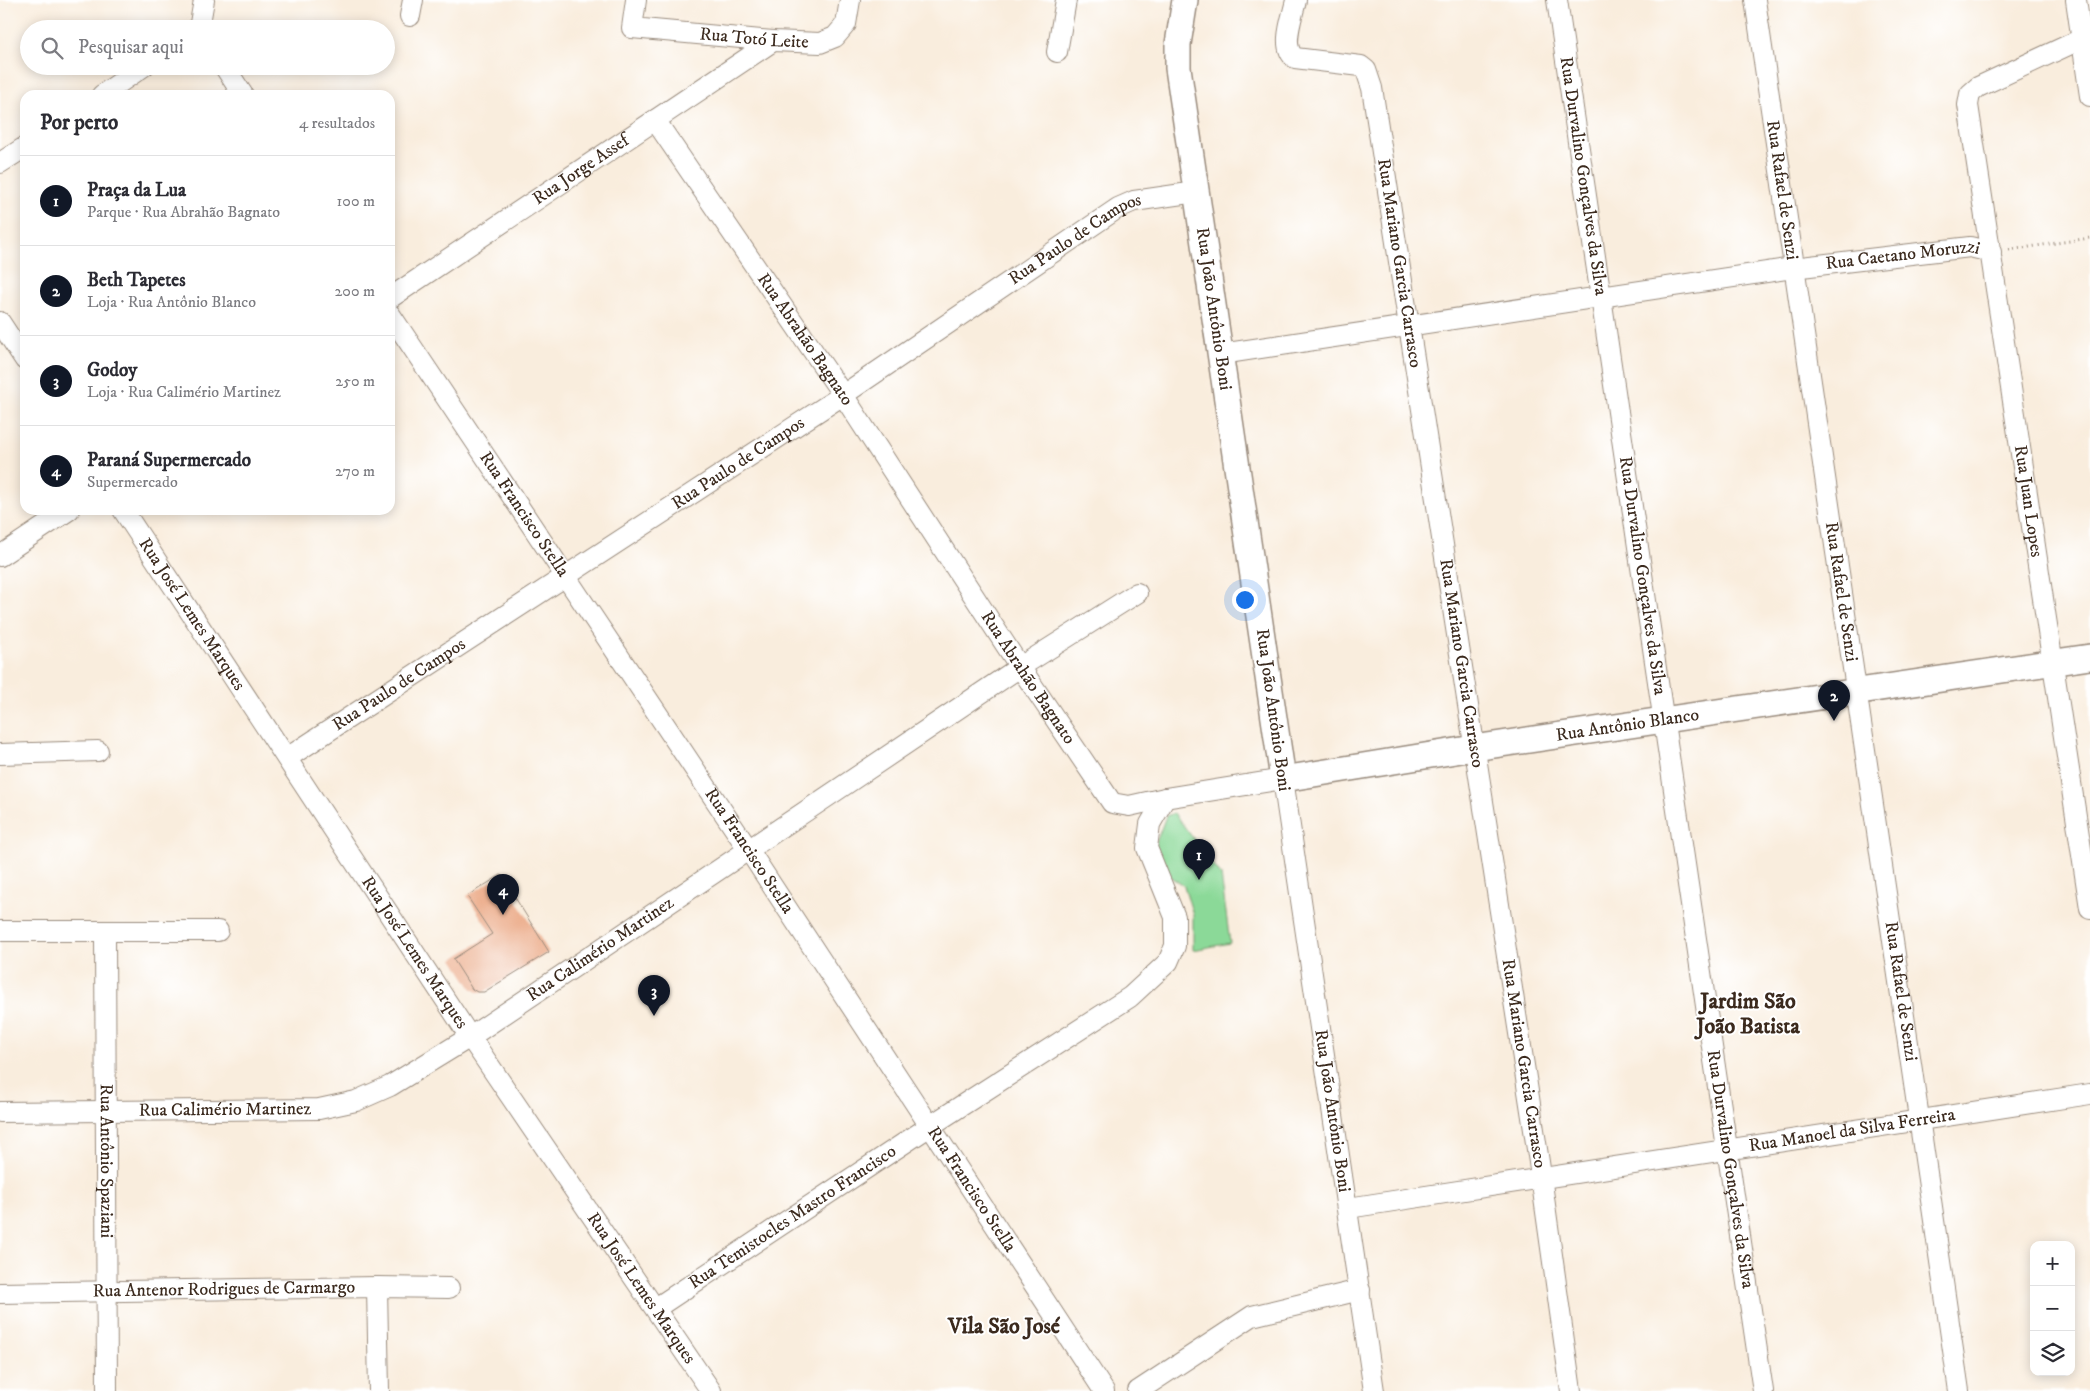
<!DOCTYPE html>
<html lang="pt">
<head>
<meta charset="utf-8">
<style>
  :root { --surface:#fff; --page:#f7f7f7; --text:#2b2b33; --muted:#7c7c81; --line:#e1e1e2; --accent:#111827 }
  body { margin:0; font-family:"IM FELL DW Pica",serif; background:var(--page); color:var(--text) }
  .controls { position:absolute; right:15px; bottom:15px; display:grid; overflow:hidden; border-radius:10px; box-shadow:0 2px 12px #0003 }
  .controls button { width:45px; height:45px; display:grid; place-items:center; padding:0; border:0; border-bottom:1px solid var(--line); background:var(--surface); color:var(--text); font:25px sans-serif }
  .you { position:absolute; left:1244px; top:599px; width:18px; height:18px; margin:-12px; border:4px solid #fff; border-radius:50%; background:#1a73e8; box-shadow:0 0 0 8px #1a73e833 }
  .badge { display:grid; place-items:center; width:32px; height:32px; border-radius:50%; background:var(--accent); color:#fff; font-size:16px; font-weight:700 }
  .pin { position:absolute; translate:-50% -41px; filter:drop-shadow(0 1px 2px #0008) }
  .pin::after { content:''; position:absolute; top:26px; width:18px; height:15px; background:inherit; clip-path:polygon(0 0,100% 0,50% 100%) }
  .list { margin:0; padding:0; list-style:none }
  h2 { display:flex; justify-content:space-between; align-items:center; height:65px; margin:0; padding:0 20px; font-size:21px }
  h2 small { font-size:16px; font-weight:400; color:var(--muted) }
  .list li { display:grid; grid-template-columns:32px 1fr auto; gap:15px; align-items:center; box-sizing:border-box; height:90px; padding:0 20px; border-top:1px solid var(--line) }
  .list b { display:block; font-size:19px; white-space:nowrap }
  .list p { margin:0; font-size:16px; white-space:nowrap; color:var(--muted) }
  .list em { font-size:16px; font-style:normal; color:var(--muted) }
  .icon { flex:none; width:28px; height:28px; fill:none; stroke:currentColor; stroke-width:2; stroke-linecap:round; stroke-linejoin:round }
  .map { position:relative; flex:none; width:2090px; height:1391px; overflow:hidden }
  .search { position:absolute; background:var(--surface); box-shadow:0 2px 12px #0003; left:20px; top:20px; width:375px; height:55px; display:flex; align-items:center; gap:12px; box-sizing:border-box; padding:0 18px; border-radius:28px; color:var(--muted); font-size:19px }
  .panel { position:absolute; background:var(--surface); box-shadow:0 2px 12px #0003; left:20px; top:90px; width:375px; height:425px; border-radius:15px }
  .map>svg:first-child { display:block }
</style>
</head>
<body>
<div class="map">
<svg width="2090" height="1391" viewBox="0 0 2090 1391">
  <rect width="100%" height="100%" fill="#fff"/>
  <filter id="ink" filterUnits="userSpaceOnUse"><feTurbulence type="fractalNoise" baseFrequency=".02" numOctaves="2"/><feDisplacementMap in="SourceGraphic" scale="10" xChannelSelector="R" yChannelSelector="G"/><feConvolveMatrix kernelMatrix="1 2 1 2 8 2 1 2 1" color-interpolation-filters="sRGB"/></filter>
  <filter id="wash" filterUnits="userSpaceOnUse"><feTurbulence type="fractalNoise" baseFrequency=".0096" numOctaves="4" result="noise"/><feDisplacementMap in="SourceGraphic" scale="20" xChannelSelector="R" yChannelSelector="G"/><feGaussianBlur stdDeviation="1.12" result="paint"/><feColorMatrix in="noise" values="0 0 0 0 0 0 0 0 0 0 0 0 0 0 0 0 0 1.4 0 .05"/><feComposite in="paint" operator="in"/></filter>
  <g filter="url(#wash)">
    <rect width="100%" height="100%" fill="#f9eddd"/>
    <!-- green -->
    <path fill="#8bd998" stroke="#63825b" d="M 1174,813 L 1221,875 L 1230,943 L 1193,950 L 1193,915 L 1184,886 L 1163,872 L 1155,845 L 1166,816 Z"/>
    <g id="blocks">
      <!-- building -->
      <path fill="#edb191" d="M 501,875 L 549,952 L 484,992 L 477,992 L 472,989 L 453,959 L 492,934 L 467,896 Z"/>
    </g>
  </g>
  <g filter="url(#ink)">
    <use href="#blocks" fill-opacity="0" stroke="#9a8c7e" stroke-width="1"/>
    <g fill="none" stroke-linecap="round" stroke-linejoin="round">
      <defs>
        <g id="minor">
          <path id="s1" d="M 636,0 L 632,28 L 773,41 L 820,43 L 835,37 L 846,24 L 850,0"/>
          <path id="s2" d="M 1296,0 C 1293,16 1280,47 1295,58 L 1361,66 L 1366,70 L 1372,88 L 1539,1162 L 1571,1391"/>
          <path id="s3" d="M 1557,0 L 1763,1391"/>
          <path id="s4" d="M 1755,0 C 1820,464 1893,927 1959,1391"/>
          <path d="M 2076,0 L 2090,96"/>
          <path d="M 410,16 L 413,0"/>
          <path d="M 199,29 L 204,0"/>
          <path id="s5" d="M 2090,35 L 1978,87 L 1970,94 L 1968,105 L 2090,908"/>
          <path d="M 1057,52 L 1066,0"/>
          <path d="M 224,66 L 243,95"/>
          <path d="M 102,95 L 144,66"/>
          <path id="s6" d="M 655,120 L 843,395 L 1020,667 L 1112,803 L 1129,806 L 1165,798 L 1283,779 L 1374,1391"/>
          <path d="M 0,163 L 25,147"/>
          <path id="s7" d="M 390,298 L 773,41"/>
          <path id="s8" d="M 390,314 L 748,849 L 1104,1391"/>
          <path d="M 0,322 L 25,360"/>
          <path id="s9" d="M 1221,354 L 1793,268 L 1970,247 L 1991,252"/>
          <path id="s10" d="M 123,510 L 470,1037 L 711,1391"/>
          <path d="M 0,556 L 69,510"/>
          <path d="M 0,754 L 98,751"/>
          <path id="s11" d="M 287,758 L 843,395 L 1118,208 L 1134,201 L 1196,192"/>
          <path d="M 0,931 L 218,931"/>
          <path id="s12" d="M 105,931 L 107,1391"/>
          <path id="s13" d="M 0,1112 L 319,1109 L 356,1101 L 390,1086 L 470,1037 L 1020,667 L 1137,593"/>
          <path id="s14" d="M 1348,1208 L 2090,1094"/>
          <path d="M 377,1287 L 379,1391"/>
          <path id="s15" d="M 0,1293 L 377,1287 L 449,1288"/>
          <path id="s16" d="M 656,1308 L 930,1126 L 1130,997 L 1168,962 L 1175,946 L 1175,917 L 1147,848 L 1150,824 L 1165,798"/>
          <path d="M 1138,1391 L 1252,1316 L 1360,1290"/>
        </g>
        <g id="tertiary">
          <path id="s17" d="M 1185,0 L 1178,44 L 1178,68 L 1283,779 L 1474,748 L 2090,657"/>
        </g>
      </defs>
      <!-- minor casing -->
      <use href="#minor" stroke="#9a8c7e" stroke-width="22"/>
      <!-- tertiary casing -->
      <use href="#tertiary" stroke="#9a8c7e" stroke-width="28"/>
      <!-- path -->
      <path stroke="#9a8c7e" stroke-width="3" stroke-dasharray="1 4" stroke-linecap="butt" d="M 2009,250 L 2090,238"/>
      <!-- minor -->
      <use href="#minor" stroke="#fff" stroke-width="20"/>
      <!-- tertiary -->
      <use href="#tertiary" stroke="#fff" stroke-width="25"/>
    </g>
  </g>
  <g text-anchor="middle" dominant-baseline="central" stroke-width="4" stroke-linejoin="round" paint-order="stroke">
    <!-- street labels -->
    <g font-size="18" fill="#3b2a1e" stroke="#fff">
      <text stroke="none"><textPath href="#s1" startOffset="151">Rua Totó Leite</textPath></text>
      <text stroke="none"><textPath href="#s7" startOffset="230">Rua Jorge Assef</textPath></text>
      <text stroke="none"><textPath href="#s3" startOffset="178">Rua Durvalino Gonçalves da Silva</textPath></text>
      <text stroke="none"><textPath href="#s4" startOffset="192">Rua Rafael de Senzi</textPath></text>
      <text stroke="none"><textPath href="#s11" startOffset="944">Rua Paulo de Campos</textPath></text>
      <text stroke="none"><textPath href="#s9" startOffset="689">Rua Caetano Moruzzi</textPath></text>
      <text stroke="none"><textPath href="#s2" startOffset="330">Rua Mariano Garcia Carrasco</textPath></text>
      <text stroke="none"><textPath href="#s17" startOffset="312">Rua João Antônio Boni</textPath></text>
      <text stroke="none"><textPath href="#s6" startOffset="266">Rua Abrahão Bagnato</textPath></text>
      <text stroke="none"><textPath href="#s11" startOffset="539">Rua Paulo de Campos</textPath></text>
      <text stroke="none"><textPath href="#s5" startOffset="546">Rua Juan Lopes</textPath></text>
      <text stroke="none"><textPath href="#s8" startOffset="241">Rua Francisco Stella</textPath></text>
      <text stroke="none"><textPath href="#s3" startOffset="582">Rua Durvalino Gonçalves da Silva</textPath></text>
      <text stroke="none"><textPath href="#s4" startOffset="598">Rua Rafael de Senzi</textPath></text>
      <text stroke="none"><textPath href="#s10" startOffset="125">Rua José Lemes Marques</textPath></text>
      <text stroke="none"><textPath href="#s2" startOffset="735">Rua Mariano Garcia Carrasco</textPath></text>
      <text stroke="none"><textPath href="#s6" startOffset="671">Rua Abrahão Bagnato</textPath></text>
      <text stroke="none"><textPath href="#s11" startOffset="134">Rua Paulo de Campos</textPath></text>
      <text transform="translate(1273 710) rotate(82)">Rua João Antônio Boni</text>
      <text stroke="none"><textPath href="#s17" startOffset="1136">Rua Antônio Blanco</textPath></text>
      <text stroke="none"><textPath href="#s8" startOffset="646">Rua Francisco Stella</textPath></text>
      <text stroke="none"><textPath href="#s13" startOffset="645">Rua Calimério Martinez</textPath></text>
      <text stroke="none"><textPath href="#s10" startOffset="530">Rua José Lemes Marques</textPath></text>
      <text stroke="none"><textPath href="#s4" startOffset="1002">Rua Rafael de Senzi</textPath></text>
      <text stroke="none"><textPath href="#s2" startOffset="1140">Rua Mariano Garcia Carrasco</textPath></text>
      <text stroke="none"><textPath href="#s13" startOffset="225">Rua Calimério Martinez</textPath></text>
      <text stroke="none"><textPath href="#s6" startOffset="1331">Rua João Antônio Boni</textPath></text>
      <text stroke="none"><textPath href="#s14" startOffset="510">Rua Manoel da Silva Ferreira</textPath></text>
      <text stroke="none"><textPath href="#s12" startOffset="230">Rua Antônio Spaziani</textPath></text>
      <text stroke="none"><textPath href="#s3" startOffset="1182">Rua Durvalino Gonçalves da Silva</textPath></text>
      <text stroke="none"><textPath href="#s8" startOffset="1051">Rua Francisco Stella</textPath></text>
      <text stroke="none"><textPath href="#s16" startOffset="164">Rua Temistocles Mastro Francisco</textPath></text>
      <text stroke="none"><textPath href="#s10" startOffset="935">Rua José Lemes Marques</textPath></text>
      <text stroke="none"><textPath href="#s15" startOffset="224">Rua Antenor Rodrigues de Carmargo</textPath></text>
    </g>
    <!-- district labels -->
    <g font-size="22" font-weight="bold" fill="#3b2a1e" stroke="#fff">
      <text x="1748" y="1001">Jardim São<tspan x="1748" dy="25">João Batista</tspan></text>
      <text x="1004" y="1326">Vila São José</text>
    </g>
  </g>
</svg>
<div class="controls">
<button>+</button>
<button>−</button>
<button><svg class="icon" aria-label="layers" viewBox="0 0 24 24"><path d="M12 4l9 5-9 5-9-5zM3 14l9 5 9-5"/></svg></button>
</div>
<div class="you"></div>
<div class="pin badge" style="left:1199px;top:880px">1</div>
<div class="pin badge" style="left:1834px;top:721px">2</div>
<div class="pin badge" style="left:654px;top:1016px">3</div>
<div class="pin badge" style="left:503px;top:915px">4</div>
<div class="search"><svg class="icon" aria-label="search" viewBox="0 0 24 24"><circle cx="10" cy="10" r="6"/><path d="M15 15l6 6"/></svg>Pesquisar aqui</div>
<section class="panel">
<h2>Por perto<small>4 resultados</small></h2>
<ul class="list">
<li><span class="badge">1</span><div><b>Praça da Lua</b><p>Parque · Rua Abrahão Bagnato</p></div><em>100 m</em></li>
<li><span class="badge">2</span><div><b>Beth Tapetes</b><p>Loja · Rua Antônio Blanco</p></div><em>200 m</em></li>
<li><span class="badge">3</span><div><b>Godoy</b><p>Loja · Rua Calimério Martinez</p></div><em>250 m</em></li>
<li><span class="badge">4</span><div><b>Paraná Supermercado</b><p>Supermercado</p></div><em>270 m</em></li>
</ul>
</section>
</div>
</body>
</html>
